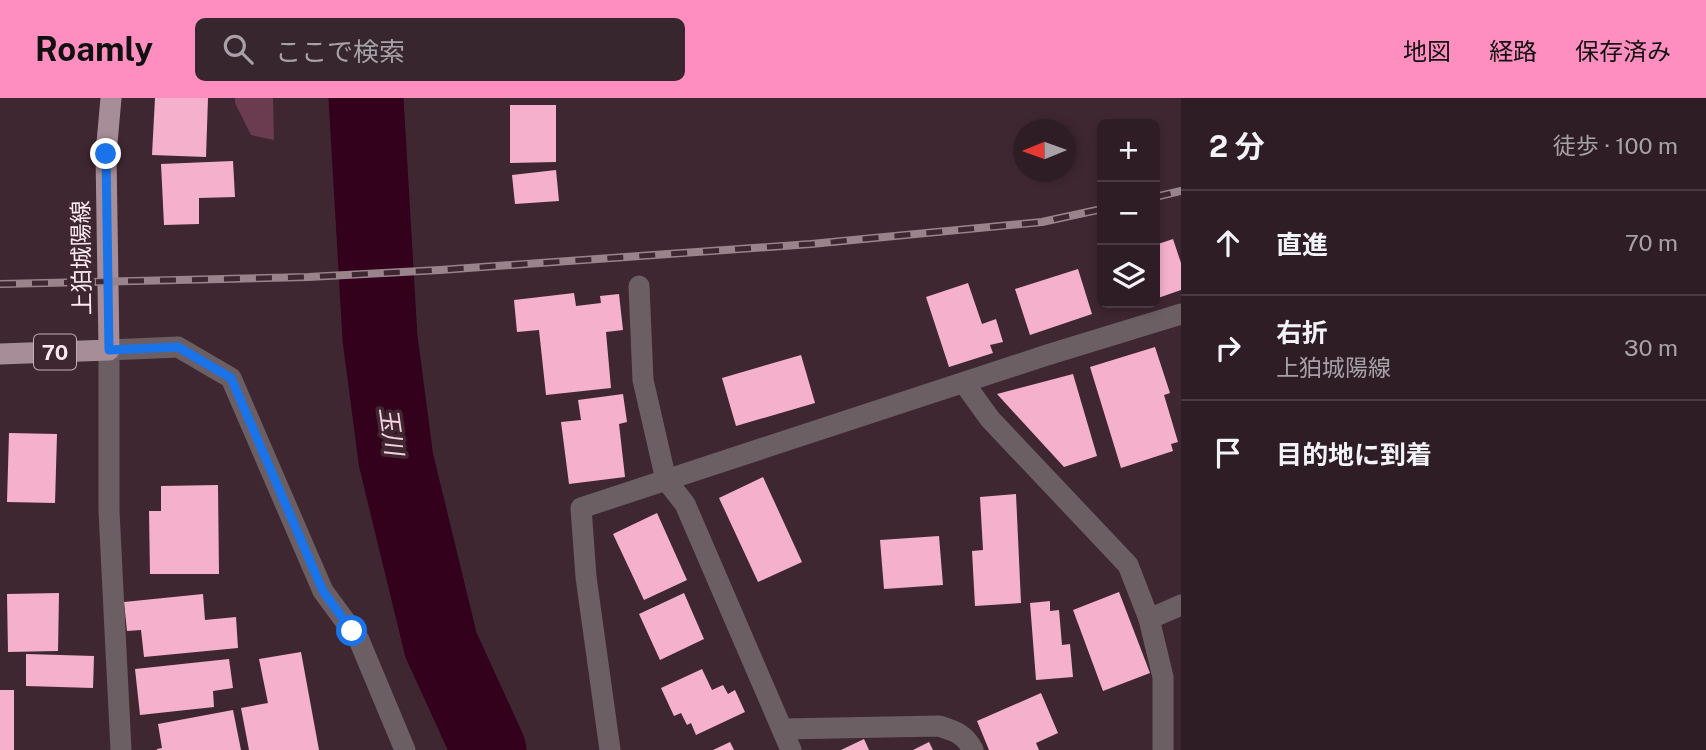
<!DOCTYPE html>
<html lang="ja">
<head>
<meta charset="utf-8">
<style>
  :root { --surface:#2f1d25; --page:#37262d; --text:#f1f3f6; --muted:#a7a2a7; --line:#4a3b42; --accent:#fd8ebf }
  body { margin:0; font-family:"Public Sans","Noto Sans JP",sans-serif; background:var(--page); color:var(--text) }
  .controls { position:absolute; right:21px; top:21px; display:grid; overflow:hidden; border-radius:10px; box-shadow:0 4px 10px #0003 }
  .controls button { width:63px; height:63px; display:grid; place-items:center; padding:0; border:0; border-bottom:2px solid var(--line); background:var(--surface); color:var(--text); font:35px sans-serif }
  .compass { position:absolute; left:1013px; top:21px; width:63px; height:63px; border-radius:50%; background:var(--surface); box-shadow:0 4px 10px #0003; rotate:269deg }
  .stop { position:absolute; width:21px; height:21px; margin:-16px; border:5px solid #1a73e8; border-radius:50%; background:#fff }
  .stop.end { background:#1a73e8; border-color:#fff; box-shadow:0 2px 7px #0008 }
  .list { margin:0; padding:0; list-style:none }
  h2 { display:flex; justify-content:space-between; align-items:center; height:91px; margin:0; padding:0 28px; font-size:30px }
  h2 small { font-size:23px; font-weight:400; color:var(--muted) }
  .list li { display:grid; grid-template-columns:46px 1fr auto; gap:21px; align-items:center; box-sizing:border-box; height:105px; padding:0 28px; border-top:2px solid var(--line) }
  .list b { display:block; font-size:26px; white-space:nowrap }
  .list p { margin:0; font-size:23px; white-space:nowrap; color:var(--muted) }
  .list em { font-size:23px; font-style:normal; color:var(--muted) }
  .icon { flex:none; width:38px; height:38px; fill:none; stroke:currentColor; stroke-width:2; stroke-linecap:round; stroke-linejoin:round }
  .map { position:relative; flex:none; width:1181px; height:652px; overflow:hidden }
  header { display:flex; align-items:center; gap:42px; box-sizing:border-box; height:98px; padding:0 35px; background:var(--accent); color:#111 }
  header strong { font-size:33px }
  nav { display:flex; gap:38px; margin-inline-start:auto; font-size:24px }
  .search { width:490px; height:63px; background:var(--page); display:flex; align-items:center; gap:18px; box-sizing:border-box; padding:0 24px; border-radius:10px; color:var(--muted); font-size:26px }
  main { display:flex }
  aside { flex:1; background:var(--surface) }
  .map>svg:first-child { display:block }
</style>
</head>
<body>
<header>
<strong>Roamly</strong>
<div class="search"><svg class="icon" aria-label="search" viewBox="0 0 24 24"><circle cx="10" cy="10" r="6"/><path d="M15 15l6 6"/></svg>ここで検索</div>
<nav><a>地図</a><a>経路</a><a>保存済み</a></nav>
</header>
<main>
<div class="map">
<svg width="1181" height="652" viewBox="0 0 1181 652">
  <rect width="100%" height="100%" fill="#3f2731"/>
  <!-- green -->
  <path fill="#6b3c50" d="M 235,0 L 273,0 L 274,42 L 251,37 L 235,5 Z"/>
  <g fill="none" stroke-linecap="round" stroke-linejoin="round">
    <!-- river -->
    <path stroke="#34011d" stroke-width="75" d="M 366,0 L 380,240 L 396,362 L 441,547 L 489,652"/>
  </g>
  <!-- building -->
  <g fill="#f5b1cc">
    <path d="M 155,0 L 208,0 L 206,59 L 152,57 Z"/>
    <path d="M 510,7 L 556,7 L 556,64 L 510,65 Z"/>
    <path d="M 233,63 L 235,99 L 199,100 L 199,126 L 164,127 L 161,66 Z"/>
    <path d="M 556,72 L 559,103 L 515,106 L 512,77 Z"/>
    <path d="M 1173,141 L 1181,165 L 1181,192 L 1158,200 L 1155,190 L 1155,147 Z"/>
    <path d="M 1078,171 L 1092,216 L 1030,237 L 1015,191 Z"/>
    <path d="M 968,185 L 982,226 L 996,221 L 1003,244 L 990,247 L 993,255 L 949,269 L 926,199 Z"/>
    <path d="M 574,195 L 576,208 L 601,205 L 600,198 L 619,196 L 623,232 L 606,234 L 611,290 L 546,297 L 539,232 L 517,234 L 514,202 Z"/>
    <path d="M 1155,249 L 1170,295 L 1164,297 L 1178,344 L 1171,346 L 1173,353 L 1121,370 L 1090,269 Z"/>
    <path d="M 801,257 L 815,305 L 736,328 L 722,280 Z"/>
    <path d="M 1073,276 L 1097,358 L 1064,369 L 997,296 Z"/>
    <path d="M 623,296 L 627,324 L 619,326 L 625,379 L 569,386 L 561,324 L 581,322 L 578,302 Z"/>
    <path d="M 9,335 L 57,336 L 55,405 L 7,404 Z"/>
    <path d="M 763,379 L 802,464 L 758,484 L 719,400 Z"/>
    <path d="M 218,387 L 219,476 L 150,476 L 149,413 L 161,413 L 161,388 Z"/>
    <path d="M 1016,396 L 1021,505 L 975,508 L 972,453 L 983,452 L 980,399 Z"/>
    <path d="M 657,415 L 687,482 L 644,502 L 613,436 Z"/>
    <path d="M 939,438 L 943,487 L 884,491 L 880,442 Z"/>
    <path d="M 1119,494 L 1150,575 L 1103,593 L 1073,512 Z"/>
    <path d="M 59,495 L 58,553 L 8,554 L 7,496 Z"/>
    <path d="M 684,495 L 704,541 L 660,562 L 639,516 Z"/>
    <path d="M 203,496 L 205,522 L 236,519 L 238,550 L 144,559 L 141,532 L 127,533 L 124,504 Z"/>
    <path d="M 1050,503 L 1050,513 L 1059,512 L 1062,547 L 1070,546 L 1073,579 L 1036,582 L 1030,505 Z"/>
    <path d="M 301,554 L 319,652 L 249,652 L 241,610 L 268,605 L 259,561 Z"/>
    <path d="M 26,556 L 94,558 L 93,590 L 26,588 Z"/>
    <path d="M 229,561 L 233,590 L 213,593 L 214,609 L 140,617 L 135,571 Z"/>
    <path d="M 702,571 L 712,592 L 723,587 L 728,596 L 735,592 L 745,614 L 696,637 L 691,625 L 687,627 L 681,615 L 674,618 L 661,590 Z"/>
    <rect x="0" y="592" width="14" height="60"/>
    <path d="M 1041,595 L 1058,635 L 1036,645 L 1039,652 L 989,652 L 977,623 Z"/>
    <path d="M 233,612 L 241,652 L 157,652 L 157,651 L 162,650 L 158,626 Z"/>
    <path d="M 864,641 L 869,652 L 841,652 Z"/>
    <path d="M 730,644 L 734,652 L 713,652 Z"/>
    <path d="M 929,644 L 933,652 L 913,652 Z"/>
  </g>
  <g fill="none" stroke-linecap="round" stroke-linejoin="round">
    <!-- minor -->
    <g stroke="#6c5f64" stroke-width="21">
      <path d="M 639,188 L 643,282 L 666,382 L 685,406 L 791,652"/>
      <path d="M 964,285 L 990,321 L 1128,467 L 1149,521 L 1181,507"/>
      <path d="M 1149,521 L 1163,579 L 1163,652"/>
      <path d="M 783,631 L 939,628 C 955,633 965,636 973,652"/>
      <path d="M 121,652 L 109,413 L 109,252 L 178,249 L 231,280 L 323,493 L 359,542 L 405,652"/>
      <path d="M 610,652 L 586,479 L 581,410 L 1047,257 L 1181,216"/>
    </g>
    <!-- major -->
    <path stroke="#a78d97" stroke-width="21" d="M 0,256 L 109,252 L 106,56 L 111,0"/>
    <defs>
      <g id="rail">
        <path d="M 1155,99 L 1181,93"/>
        <path d="M 0,186 L 308,179 L 440,172 L 811,146 L 1042,124 L 1102,111"/>
      </g>
    </defs>
    <!-- rail casing -->
    <use href="#rail" stroke="#99848c" stroke-width="8"/>
    <!-- rail -->
    <use href="#rail" stroke="#3f2731" stroke-width="5" stroke-dasharray="16" stroke-linecap="butt"/>
  </g>
  <g fill="none" stroke-linecap="round" stroke-linejoin="round">
    <!-- route -->
    <path stroke="#1a73e8" stroke-width="9" d="M 106,56 L 109,252 L 178,249 L 231,280 L 323,493 L 352,533"/>
  </g>
  <g text-anchor="middle" dominant-baseline="central" stroke-width="7" stroke-linejoin="round" paint-order="stroke">
    <!-- shield labels -->
    <rect fill="#3f2731" stroke="#c3b0b7" stroke-width="2" x="34" y="236.5" width="42" height="35" rx="5"/>
    <g font-size="21" font-weight="bold" fill="#fbeaf0">
      <text x="55" y="254">70</text>
    </g>
    <!-- street labels -->
    <g font-size="23" fill="#fbeaf0" stroke="#3f2731">
      <text transform="translate(81 160) rotate(-91)">上狛城陽線</text>
    </g>
    <!-- water labels -->
    <g font-size="24" font-style="italic" fill="#f6d0de" stroke="#3f2731">
      <text transform="translate(392 333) rotate(82)">玉川</text>
    </g>
  </g>
</svg>
<div class="controls">
<button>+</button>
<button>−</button>
<button><svg class="icon" aria-label="layers" viewBox="0 0 24 24"><path d="M12 4l9 5-9 5-9-5zM3 14l9 5 9-5"/></svg></button>
</div>
<svg class="compass" viewBox="-18 -18 36 36"><path d="M0-13l5 13h-10z" fill="#e53935"/><path d="M0 13l5-13h-10z" fill="#a7a2a7"/></svg>
<div class="stop" style="left:352px;top:533px"></div>
<div class="stop end" style="left:106px;top:56px"></div>
</div>
<aside>
<h2>2 分<small>徒歩 · 100 m</small></h2>
<ul class="list">
<li><svg class="icon" aria-label="ahead" viewBox="0 0 24 24"><path d="M12 20V5M6 11l6-6 6 6"/></svg><div><b>直進</b></div><em>70 m</em></li>
<li><svg class="icon" aria-label="right" viewBox="0 0 24 24"><path d="M7 20v-9h11M14 6l5 5-5 5"/></svg><div><b>右折</b><p>上狛城陽線</p></div><em>30 m</em></li>
<li><svg class="icon" aria-label="arrive" viewBox="0 0 24 24"><path d="M6 21V4h12l-3 4 3 4H6"/></svg><div><b>目的地に到着</b></div></li>
</ul>
</aside>
</main>
</body>
</html>
